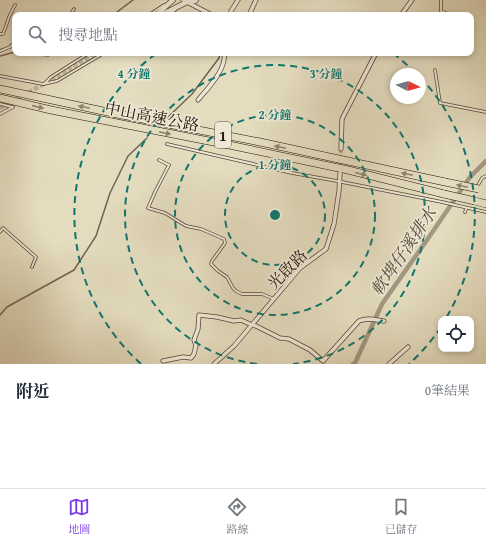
<!DOCTYPE html>
<html lang="zh-TW">
<head>
<meta charset="utf-8">
<style>
  :root { --surface:#fff; --page:#f6f6f7; --text:#1f2937; --muted:#747a83; --line:#e0e1e3; --accent:#7c3aed }
  body { margin:0; font-family:"Gentium Book Plus","Noto Serif TC",serif; background:var(--page); color:var(--text) }
  .controls { position:absolute; right:12px; bottom:12px; display:grid; overflow:hidden; border-radius:8px; box-shadow:0 2px 6px #0003 }
  .controls button { width:36px; height:36px; display:grid; place-items:center; padding:0; border:0; border-bottom:1px solid var(--line); background:var(--surface); color:var(--text); font:20px sans-serif }
  .compass { position:absolute; left:390px; top:68px; width:36px; height:36px; border-radius:50%; background:var(--surface); box-shadow:0 2px 6px #0003; rotate:96deg }
  .list { margin:0; padding:0; list-style:none }
  h2 { display:flex; justify-content:space-between; align-items:center; height:52px; margin:0; padding:0 16px; font-size:17px }
  h2 small { font-size:13px; font-weight:400; color:var(--muted) }
  .icon { flex:none; width:22px; height:22px; fill:none; stroke:currentColor; stroke-width:2; stroke-linecap:round; stroke-linejoin:round }
  .map { position:relative; flex:none; width:486px; height:364px; overflow:hidden }
  .search { position:absolute; background:var(--surface); box-shadow:0 2px 6px #0003; left:12px; right:12px; top:12px; height:44px; display:flex; align-items:center; gap:10px; box-sizing:border-box; padding:0 14px; border-radius:8px; color:var(--muted); font-size:15px }
  .sheet { height:124px; background:var(--surface) }
  nav { display:flex; justify-content:space-around; align-items:center; box-sizing:border-box; height:56px; border-top:1px solid var(--line); background:var(--surface); font-size:11px; color:var(--muted) }
  nav a { display:grid; justify-items:center; gap:2px }
  nav .on { color:var(--accent) }
  .map>svg:first-child { display:block }
</style>
</head>
<body>
<div class="map">
<svg width="486" height="364" viewBox="0 0 486 364">
  <rect width="100%" height="100%" fill="#e4dcbf"/>
  <filter id="stains"><feTurbulence type="fractalNoise" baseFrequency=".005" numOctaves="4"/><feColorMatrix values="0 0 0 0 .2 0 0 0 0 .09 0 0 0 0 .02 0 0 0 .5 -.17"/></filter>
  <radialGradient id="worn" r=".72"><stop offset=".6" stop-color="#630" stop-opacity="0"/><stop offset="1" stop-color="#630" stop-opacity=".3"/></radialGradient>
  <g fill="none" stroke-linecap="round" stroke-linejoin="round">
    <!-- stream -->
    <g stroke="#716352" stroke-width="1.5">
      <path d="M 113,15 L 133,0"/>
      <path d="M 27,53 L 48,56 L 53,53"/>
      <path d="M 0,56 L 15,52"/>
      <path d="M 167,118 L 192,94 L 219,58 L 220,53"/>
      <path d="M 0,315 L 7,307 L 74,270 L 96,236 L 110,193 L 128,156 L 147,138"/>
    </g>
    <!-- canal -->
    <path stroke="#a39882" stroke-width="4.5" d="M 353,364 L 355,363 L 382,304 L 427,240 L 470,177 L 486,161"/>
    <!-- minor-tunnel -->
    <path stroke="#beb49b" stroke-width="3.5" stroke-dasharray="3.5 2" stroke-linecap="butt" d="M 340,170 L 341,149"/>
    <!-- tertiary-tunnel -->
    <path stroke="#beb49b" stroke-width="4.5" stroke-dasharray="4.5 2" stroke-linecap="butt" d="M 0,108 L 58,76 L 96,53"/>
    <defs>
      <g id="service">
        <path d="M 441,0 L 441,11 L 451,15"/>
        <path d="M 70,15 L 74,9"/>
        <path d="M 149,15 L 164,5"/>
        <path d="M 168,15 L 175,10"/>
        <path d="M 0,34 L 3,34 L 6,26 L 9,17 L 15,5"/>
        <path d="M 0,51 L 10,47 L 15,42"/>
        <path d="M 435,70 L 440,103 L 486,112"/>
        <path d="M 0,76 L 43,84 L 57,81 L 104,53"/>
        <path d="M 44,84 L 51,77 L 89,53"/>
        <path d="M 0,104 L 12,107"/>
        <path d="M 0,114 L 13,107"/>
        <path d="M 167,144 L 292,173 L 337,181 L 442,202 L 486,212"/>
        <path d="M 159,160 L 169,165 L 155,192 L 148,208 L 165,213 L 186,226 L 201,229 L 224,239 L 225,243 L 212,261 L 211,264 L 218,271 L 227,277 L 233,288 L 236,291 L 242,294 L 262,294 L 274,299"/>
        <path d="M 477,187 L 482,178 L 486,176"/>
        <path d="M 465,212 L 466,209"/>
        <path d="M 0,232 L 3,228 L 36,257 L 32,267"/>
      </g>
      <g id="minor">
        <path d="M 183,0 L 212,15"/>
        <path d="M 230,15 L 231,11 L 238,0"/>
        <path d="M 249,15 L 256,0"/>
        <path d="M 401,15 L 412,0"/>
        <path d="M 198,100 C 208,88 227,69 224,53"/>
        <path d="M 341,149 L 342,119 L 376,53"/>
        <path d="M 163,361 L 183,357 L 191,358 L 194,354 L 196,345 L 194,340 L 198,329 L 199,315 L 217,317 L 234,321 L 241,320 L 252,325 L 256,326 L 280,338 L 289,339 L 310,350 L 323,361 L 359,321 C 367,317 376,320 384,321"/>
        <path d="M 214,364 L 234,346 L 300,268 L 326,249 L 334,224 L 339,191 L 340,173"/>
        <path d="M 389,364 L 408,347"/>
      </g>
      <g id="tertiary">
        <path d="M 156,15 L 173,0"/>
        <path d="M 161,15 L 187,2 L 195,1 L 196,0"/>
      </g>
      <g id="motorway">
        <path d="M 0,89 L 117,114 L 260,142 L 445,182"/>
        <path d="M 0,98 L 51,110 L 229,145 L 348,170 L 444,194"/>
        <path d="M 475,201 L 486,204"/>
      </g>
    </defs>
    <!-- service casing -->
    <use href="#service" stroke="#554538" stroke-width="3.5"/>
    <!-- minor casing -->
    <use href="#minor" stroke="#554538" stroke-width="5"/>
    <!-- tertiary casing -->
    <use href="#tertiary" stroke="#554538" stroke-width="6"/>
    <!-- motorway casing -->
    <use href="#motorway" stroke="#25130b" stroke-width="8"/>
    <!-- service -->
    <use href="#service" stroke="#ede8d5" stroke-width="2"/>
    <!-- minor -->
    <use href="#minor" stroke="#ede8d5" stroke-width="3.5"/>
    <!-- tertiary -->
    <use href="#tertiary" stroke="#ede8d5" stroke-width="4.5"/>
    <!-- motorway -->
    <use href="#motorway" stroke="#e4dcbf" stroke-width="7"/>
    <defs>
      <g id="motorway-bridge">
        <path d="M 445,182 L 479,189"/>
        <path d="M 444,194 L 475,201"/>
      </g>
    </defs>
    <!-- motorway-bridge casing -->
    <use href="#motorway-bridge" stroke="#25130b" stroke-width="8" stroke-linecap="butt"/>
    <!-- motorway-bridge -->
    <use href="#motorway-bridge" stroke="#e4dcbf" stroke-width="7"/>
  </g>
  <!-- one-way arrows -->
  <defs><path id="oneway-solid" d="M-6-.8H1V-3.2L6.5 0L1 3.2V.8H-6Z"/></defs>
  <g fill="#8e826e">
    <use href="#oneway-solid" transform="translate(38 107) rotate(13)"/>
    <use href="#oneway-solid" transform="translate(84 107) rotate(-168)"/>
    <use href="#oneway-solid" transform="translate(165 133) rotate(11)"/>
    <use href="#oneway-solid" transform="translate(280 147) rotate(-168)"/>
    <use href="#oneway-solid" transform="translate(361 174) rotate(14)"/>
    <use href="#oneway-solid" transform="translate(407 174) rotate(-168)"/>
    <use href="#oneway-solid" transform="translate(462 186) rotate(-168)"/>
  </g>
  <!-- distance rings -->
  <g fill="none" stroke="#0f766e" stroke-width="2" stroke-dasharray="7 5">
    <circle cx="275" cy="215" r="50"/>
    <circle cx="275" cy="215" r="100"/>
    <path d="M257 364A150 150 0 1 1 293 364"/>
    <path d="M441 327A200 200 0 0 1 409 364M141 364A200 200 0 0 1 157 53M393 53A200 200 0 0 1 416 74M420 77A200 200 0 0 1 446 318"/>
  </g>
  <g text-anchor="middle" dominant-baseline="central" stroke-width="3.5" stroke-linejoin="round" paint-order="stroke">
    <!-- shield labels -->
    <rect fill="#ede8d5" stroke="#615348" stroke-width="1" x="215" y="122" width="16" height="26" rx="3"/>
    <g font-size="15" font-weight="bold" fill="#25130b">
      <text x="223" y="135">1</text>
    </g>
    <!-- street labels -->
    <g font-size="16" fill="#25130b" stroke="#ede8d5">
      <text transform="translate(152 116) rotate(11)">中山高速公路</text>
      <text transform="translate(287 269) rotate(-45)">光啟路</text>
    </g>
    <!-- water labels -->
    <g font-size="17" font-style="italic" fill="#57483b" stroke="#ede8d5">
      <text transform="translate(403 251) rotate(-56)">軟埤仔溪排水</text>
    </g>
  </g>
  <circle cx="275" cy="215" r="6" fill="#0f766e" stroke="#ede8d5" stroke-width="2"/>
  <g font-size="12" text-anchor="middle" font-weight="bold" fill="#0f766e" stroke="#ede8d5" stroke-width="3.5" stroke-linejoin="round" paint-order="stroke">
    <text x="134" y="78">4 分鐘</text>
    <text x="326" y="78">3 分鐘</text>
    <text x="275" y="119">2 分鐘</text>
    <text x="275" y="169">1 分鐘</text>
  </g>
  <rect width="100%" height="100%" filter="url(#stains)"/>
  <rect width="100%" height="100%" fill="url(#worn)"/>
</svg>
<div class="controls">
<button><svg class="icon" aria-label="locate" viewBox="0 0 24 24"><circle cx="12" cy="12" r="6"/><path d="M12 2v4M12 18v4M2 12h4M18 12h4"/></svg></button>
</div>
<svg class="compass" viewBox="-18 -18 36 36"><path d="M0-13l5 13h-10z" fill="#e53935"/><path d="M0 13l5-13h-10z" fill="#747a83"/></svg>
<div class="search"><svg class="icon" aria-label="search" viewBox="0 0 24 24"><circle cx="10" cy="10" r="6"/><path d="M15 15l6 6"/></svg>搜尋地點</div>
</div>
<section class="sheet">
<h2>附近<small>0筆結果</small></h2>
<ul class="list">
</ul>
</section>
<nav>
<a class="on"><svg class="icon" aria-label="map" viewBox="0 0 24 24"><path d="M3 6l6-2 6 2 6-2v14l-6 2-6-2-6 2zM9 4v14M15 6v14"/></svg>地圖</a>
<a><svg class="icon" aria-label="directions" viewBox="0 0 24 24"><path d="M12 3l9 9-9 9-9-9zM9 14v-3h6M13 9l2 2-2 2"/></svg>路線</a>
<a><svg class="icon" aria-label="saved" viewBox="0 0 24 24"><path d="M7 4h10v16l-5-4-5 4z"/></svg>已儲存</a>
</nav>
</body>
</html>
